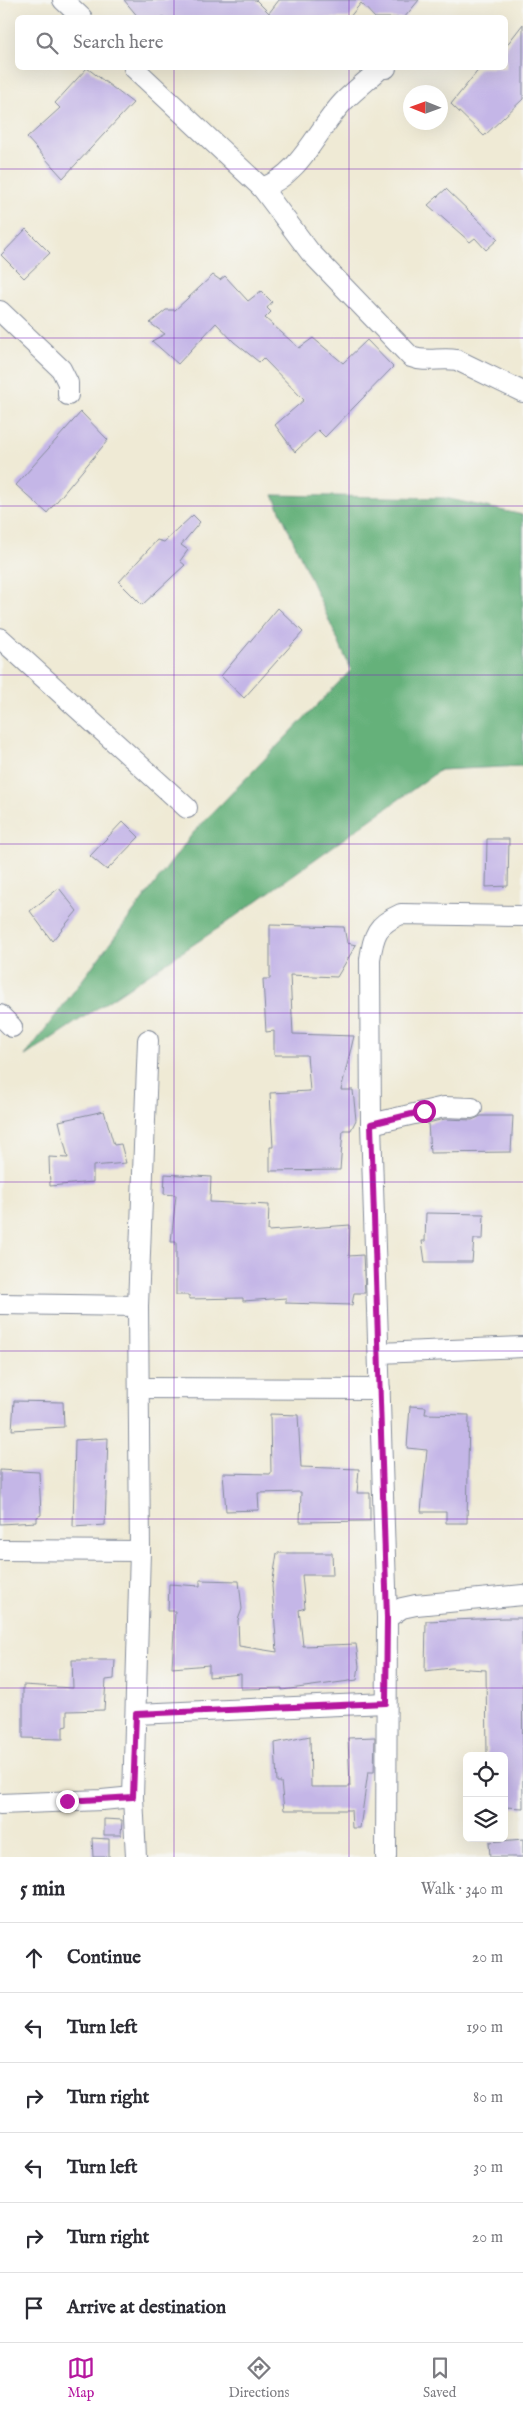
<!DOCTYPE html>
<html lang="en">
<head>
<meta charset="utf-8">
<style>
  :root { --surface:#fff; --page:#f2f2f3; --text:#2b2b33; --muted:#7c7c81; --line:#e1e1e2; --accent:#b5179e }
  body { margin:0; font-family:"IM FELL English",serif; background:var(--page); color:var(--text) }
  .controls { position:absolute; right:15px; bottom:15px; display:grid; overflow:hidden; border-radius:8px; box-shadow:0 5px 20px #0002 }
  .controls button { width:45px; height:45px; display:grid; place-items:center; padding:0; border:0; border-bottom:1px solid var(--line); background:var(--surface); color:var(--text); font:25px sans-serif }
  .compass { position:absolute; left:403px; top:85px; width:45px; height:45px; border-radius:50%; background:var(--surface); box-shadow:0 5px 20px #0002; rotate:271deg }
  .stop { position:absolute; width:15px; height:15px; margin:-11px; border:4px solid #b5179e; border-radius:50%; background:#fff }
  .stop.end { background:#b5179e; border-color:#fff; box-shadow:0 1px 5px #0008 }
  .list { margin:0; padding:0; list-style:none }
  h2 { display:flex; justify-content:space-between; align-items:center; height:65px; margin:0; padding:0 20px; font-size:21px }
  h2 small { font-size:16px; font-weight:400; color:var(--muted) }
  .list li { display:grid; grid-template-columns:32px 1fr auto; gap:15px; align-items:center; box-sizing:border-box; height:70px; padding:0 20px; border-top:1px solid var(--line) }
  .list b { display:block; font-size:19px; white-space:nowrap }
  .list em { font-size:16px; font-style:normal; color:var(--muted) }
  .icon { flex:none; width:28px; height:28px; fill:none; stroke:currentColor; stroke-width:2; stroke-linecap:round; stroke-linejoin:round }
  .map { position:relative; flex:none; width:523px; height:1857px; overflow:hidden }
  .search { position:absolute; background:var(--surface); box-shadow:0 5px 20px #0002; left:15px; right:15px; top:15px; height:55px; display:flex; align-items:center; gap:12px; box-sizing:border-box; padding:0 18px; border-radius:8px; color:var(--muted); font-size:19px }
  .sheet { height:485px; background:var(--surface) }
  nav { display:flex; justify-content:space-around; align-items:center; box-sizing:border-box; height:70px; border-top:1px solid var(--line); background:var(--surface); font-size:14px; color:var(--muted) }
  nav a { display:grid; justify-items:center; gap:2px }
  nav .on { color:var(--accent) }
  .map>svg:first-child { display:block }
</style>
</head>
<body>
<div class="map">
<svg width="523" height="1857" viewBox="0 0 523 1857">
  <rect width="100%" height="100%" fill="#f6f6f2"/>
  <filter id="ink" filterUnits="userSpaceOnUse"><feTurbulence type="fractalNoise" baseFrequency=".02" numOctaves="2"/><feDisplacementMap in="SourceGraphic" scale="10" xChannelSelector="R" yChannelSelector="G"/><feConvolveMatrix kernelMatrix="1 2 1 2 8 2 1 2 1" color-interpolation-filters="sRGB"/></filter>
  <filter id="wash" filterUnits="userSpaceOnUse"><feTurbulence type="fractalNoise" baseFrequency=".0096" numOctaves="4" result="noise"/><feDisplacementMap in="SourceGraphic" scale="20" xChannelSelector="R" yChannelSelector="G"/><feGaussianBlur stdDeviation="1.12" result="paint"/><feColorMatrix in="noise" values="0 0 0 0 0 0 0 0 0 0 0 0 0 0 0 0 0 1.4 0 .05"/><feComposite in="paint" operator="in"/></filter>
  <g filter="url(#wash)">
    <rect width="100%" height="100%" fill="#efead5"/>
    <!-- forest -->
    <path fill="#65b17a" stroke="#40706c" d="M 273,495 L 445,498 L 523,515 L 523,766 L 440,770 L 223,925 L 25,1056 L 193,833 L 351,670 Z"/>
    <g id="blocks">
      <!-- building -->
      <g fill="#c4b6e7">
        <path d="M 124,0 L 256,0 L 269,13 L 279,0 L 419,0 L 404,18 L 375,18 L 361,3 L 349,18 L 139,18 Z"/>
        <path d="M 523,24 L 523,99 L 484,136 L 451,104 L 480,68 L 506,68 L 506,46 Z"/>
        <path d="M 87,68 L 133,103 L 63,178 L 27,138 L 60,108 L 55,103 Z"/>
        <path d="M 446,189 L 498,239 L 486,250 L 475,238 L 470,242 L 428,205 Z"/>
        <path d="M 26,229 L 50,253 L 24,278 L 1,255 Z"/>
        <path d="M 213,275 L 220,280 L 225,276 L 248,301 L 261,291 L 272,302 L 267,308 L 271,312 L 265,318 L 299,348 L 313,338 L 343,363 L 367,340 L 393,367 L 325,437 L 318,430 L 295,452 L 275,425 L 304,400 L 263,358 L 259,362 L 234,342 L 216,323 L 178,364 L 152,341 L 165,334 L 150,323 L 166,310 L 175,310 Z"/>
        <path d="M 81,412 L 108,440 L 47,513 L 16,485 Z"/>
        <path d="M 193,515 L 200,522 L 181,545 L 188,550 L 180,561 L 185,565 L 142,605 L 119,582 L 157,540 L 164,542 Z"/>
        <path d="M 278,608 L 303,632 L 244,698 L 221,676 Z"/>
        <path d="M 123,821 L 139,837 L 107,870 L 90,856 Z"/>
        <path d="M 487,839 L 509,839 L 508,886 L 486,887 Z"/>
        <path d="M 59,888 L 77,911 L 52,941 L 30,911 Z"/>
        <path d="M 270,925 L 344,927 L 347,943 L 356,945 L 337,977 L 290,975 L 293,1034 L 354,1036 L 341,1090 L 353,1090 L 356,1120 L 351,1130 L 343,1130 L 340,1170 L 270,1171 L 270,1147 L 273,1147 L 270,1093 L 310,1091 L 307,1055 L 274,1055 L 274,1031 L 266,1032 L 263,979 L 270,979 Z"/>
        <path d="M 104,1111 L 114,1145 L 121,1144 L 126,1163 L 93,1166 L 93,1182 L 50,1186 L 49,1157 L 68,1158 L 59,1121 Z"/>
        <path d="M 481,1116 L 513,1116 L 511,1152 L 430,1153 L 428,1123 L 445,1119 L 472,1120 Z"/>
        <path d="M 165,1174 L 211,1177 L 210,1202 L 269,1205 L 268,1231 L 350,1225 L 349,1256 L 363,1255 L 365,1293 L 354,1293 L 352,1305 L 286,1303 L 286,1298 L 243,1301 L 243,1298 L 189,1299 L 189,1295 L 176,1295 L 176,1242 L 171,1242 L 176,1195 L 164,1194 Z"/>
        <path d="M 426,1213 L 484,1214 L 483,1239 L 474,1239 L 472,1262 L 425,1262 L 422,1241 L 425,1241 Z"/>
        <path d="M 14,1401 L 63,1402 L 64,1427 L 12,1430 Z"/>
        <path d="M 410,1406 L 426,1407 L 425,1414 L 469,1415 L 467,1523 L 446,1523 L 446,1512 L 421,1512 L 427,1450 L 407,1448 Z"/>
        <path d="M 270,1414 L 298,1415 L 301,1467 L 359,1469 L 357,1493 L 370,1493 L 370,1521 L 300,1522 L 301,1492 L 258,1493 L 259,1510 L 226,1511 L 223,1473 L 271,1474 Z"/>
        <path d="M 108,1438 L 105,1525 L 73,1527 L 75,1440 Z"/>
        <path d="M 0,1470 L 39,1472 L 41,1515 L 37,1517 L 37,1522 L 0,1524 Z"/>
        <path d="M 277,1553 L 332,1553 L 333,1575 L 302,1575 L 305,1608 L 299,1610 L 303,1646 L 356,1644 L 359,1666 L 357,1680 L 282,1690 L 282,1688 L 241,1689 L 241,1674 L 209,1677 L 209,1665 L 172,1668 L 175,1611 L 168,1611 L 169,1584 L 200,1586 L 200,1580 L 239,1581 L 242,1609 L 238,1620 L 239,1646 L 277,1652 L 272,1586 Z"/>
        <path d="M 504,1618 L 522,1618 L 523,1808 L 504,1807 L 504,1756 L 487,1756 L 486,1670 L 451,1668 L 425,1671 L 426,1621 Z"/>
        <path d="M 72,1660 L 115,1660 L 114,1679 L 106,1680 L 104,1710 L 67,1711 L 67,1726 L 63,1727 L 63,1739 L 23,1738 L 23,1685 L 73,1688 Z"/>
        <path d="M 310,1736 L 311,1787 L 350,1787 L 348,1738 L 375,1737 L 374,1772 L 368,1772 L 360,1828 L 352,1828 L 351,1810 L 284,1810 L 281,1782 L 277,1782 L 275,1743 Z"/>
        <path d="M 104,1819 L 122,1820 L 121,1835 L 104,1835 Z"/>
        <path d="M 92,1838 L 109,1839 L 109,1857 L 93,1857 Z"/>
        <path d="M 523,1839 L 523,1857 L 490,1857 L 489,1842 Z"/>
      </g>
    </g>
  </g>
  <g filter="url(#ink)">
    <use href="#blocks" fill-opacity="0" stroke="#858c9a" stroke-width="1"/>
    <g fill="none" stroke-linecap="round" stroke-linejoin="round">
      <defs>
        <g id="minor">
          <path d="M 63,0 L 82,18"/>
          <path d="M 134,68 L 262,188 L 310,252 L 411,357 C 426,363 441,357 457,360 L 523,392"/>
          <path d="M 262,188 C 301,174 316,131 343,102 C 355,90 368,80 381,68 L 386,68"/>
          <path d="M 0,311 L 61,369 L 68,383 L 68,395"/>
          <path d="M 0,638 L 187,808"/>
          <path d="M 0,1015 L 12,1027"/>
          <path d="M 371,1124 L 444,1107 L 472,1108"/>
          <path d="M 0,1304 L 138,1306"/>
          <path d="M 379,1353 L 523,1347"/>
          <path d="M 139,1388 L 380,1389"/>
          <path d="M 0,1550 L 140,1551"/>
          <path d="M 387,1618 L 402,1608 L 416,1605 L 523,1595"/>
          <path d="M 136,1714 L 386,1703"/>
          <path d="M 0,1804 L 102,1800 L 133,1797"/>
          <path d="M 136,1857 L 133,1797 L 140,1551 L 138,1306 L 148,1040"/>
          <path d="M 386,1857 L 387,1618 L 371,1124 L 370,959 C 374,934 376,925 401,914 L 523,916"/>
        </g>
      </defs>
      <!-- minor casing -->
      <use href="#minor" stroke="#858c9a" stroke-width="22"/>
      <!-- minor -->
      <use href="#minor" stroke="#fff" stroke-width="20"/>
    </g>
  </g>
  <g fill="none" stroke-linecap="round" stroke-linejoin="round" filter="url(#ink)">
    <!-- route -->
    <path stroke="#b5179e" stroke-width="6" d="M 67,1801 L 133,1797 L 136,1714 L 386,1703 L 387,1618 L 371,1124 L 424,1111"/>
  </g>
  <!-- grid -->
  <path fill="none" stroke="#7b2cbf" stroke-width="1" stroke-opacity="0.55" d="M 174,0 L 174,18M 349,0 L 349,18M 174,68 L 174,1857M 349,68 L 349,1857M 0,169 L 523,169M 0,338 L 523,338M 0,506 L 523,506M 0,675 L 523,675M 0,844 L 523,844M 0,1013 L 523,1013M 0,1182 L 523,1182M 0,1351 L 523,1351M 0,1519 L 523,1519M 0,1688 L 523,1688"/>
</svg>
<div class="controls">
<button><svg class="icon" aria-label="locate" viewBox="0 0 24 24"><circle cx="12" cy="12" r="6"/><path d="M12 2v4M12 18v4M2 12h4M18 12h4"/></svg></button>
<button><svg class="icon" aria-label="layers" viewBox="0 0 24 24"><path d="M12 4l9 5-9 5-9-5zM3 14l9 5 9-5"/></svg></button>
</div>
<svg class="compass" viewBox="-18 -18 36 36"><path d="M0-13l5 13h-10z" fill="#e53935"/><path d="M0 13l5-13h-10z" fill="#7c7c81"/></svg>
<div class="stop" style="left:424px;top:1111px"></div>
<div class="stop end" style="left:67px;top:1801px"></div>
<div class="search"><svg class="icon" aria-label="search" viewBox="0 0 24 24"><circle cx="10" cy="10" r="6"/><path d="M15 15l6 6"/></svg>Search here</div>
</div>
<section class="sheet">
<h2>5 min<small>Walk · 340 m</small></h2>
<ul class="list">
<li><svg class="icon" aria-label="ahead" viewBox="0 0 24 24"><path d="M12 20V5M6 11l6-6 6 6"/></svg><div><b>Continue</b></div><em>20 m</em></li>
<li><svg class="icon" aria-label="left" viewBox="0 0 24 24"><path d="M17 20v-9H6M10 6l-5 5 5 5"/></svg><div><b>Turn left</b></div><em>190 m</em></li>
<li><svg class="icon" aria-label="right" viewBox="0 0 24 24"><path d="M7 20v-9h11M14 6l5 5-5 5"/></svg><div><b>Turn right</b></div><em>80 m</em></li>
<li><svg class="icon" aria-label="left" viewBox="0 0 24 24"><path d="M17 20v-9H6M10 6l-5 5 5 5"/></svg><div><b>Turn left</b></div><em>30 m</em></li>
<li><svg class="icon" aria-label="right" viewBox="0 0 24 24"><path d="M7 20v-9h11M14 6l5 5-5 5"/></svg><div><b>Turn right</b></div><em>20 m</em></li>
<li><svg class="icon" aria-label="arrive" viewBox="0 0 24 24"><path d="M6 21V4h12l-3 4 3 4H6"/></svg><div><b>Arrive at destination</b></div></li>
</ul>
</section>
<nav>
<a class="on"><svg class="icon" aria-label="map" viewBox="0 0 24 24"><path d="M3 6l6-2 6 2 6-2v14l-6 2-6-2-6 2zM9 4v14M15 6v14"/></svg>Map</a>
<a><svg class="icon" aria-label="directions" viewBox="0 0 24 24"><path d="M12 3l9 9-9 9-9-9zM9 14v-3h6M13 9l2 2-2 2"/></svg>Directions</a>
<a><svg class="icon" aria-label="saved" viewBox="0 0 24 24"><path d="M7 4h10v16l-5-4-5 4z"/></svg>Saved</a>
</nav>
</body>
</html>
